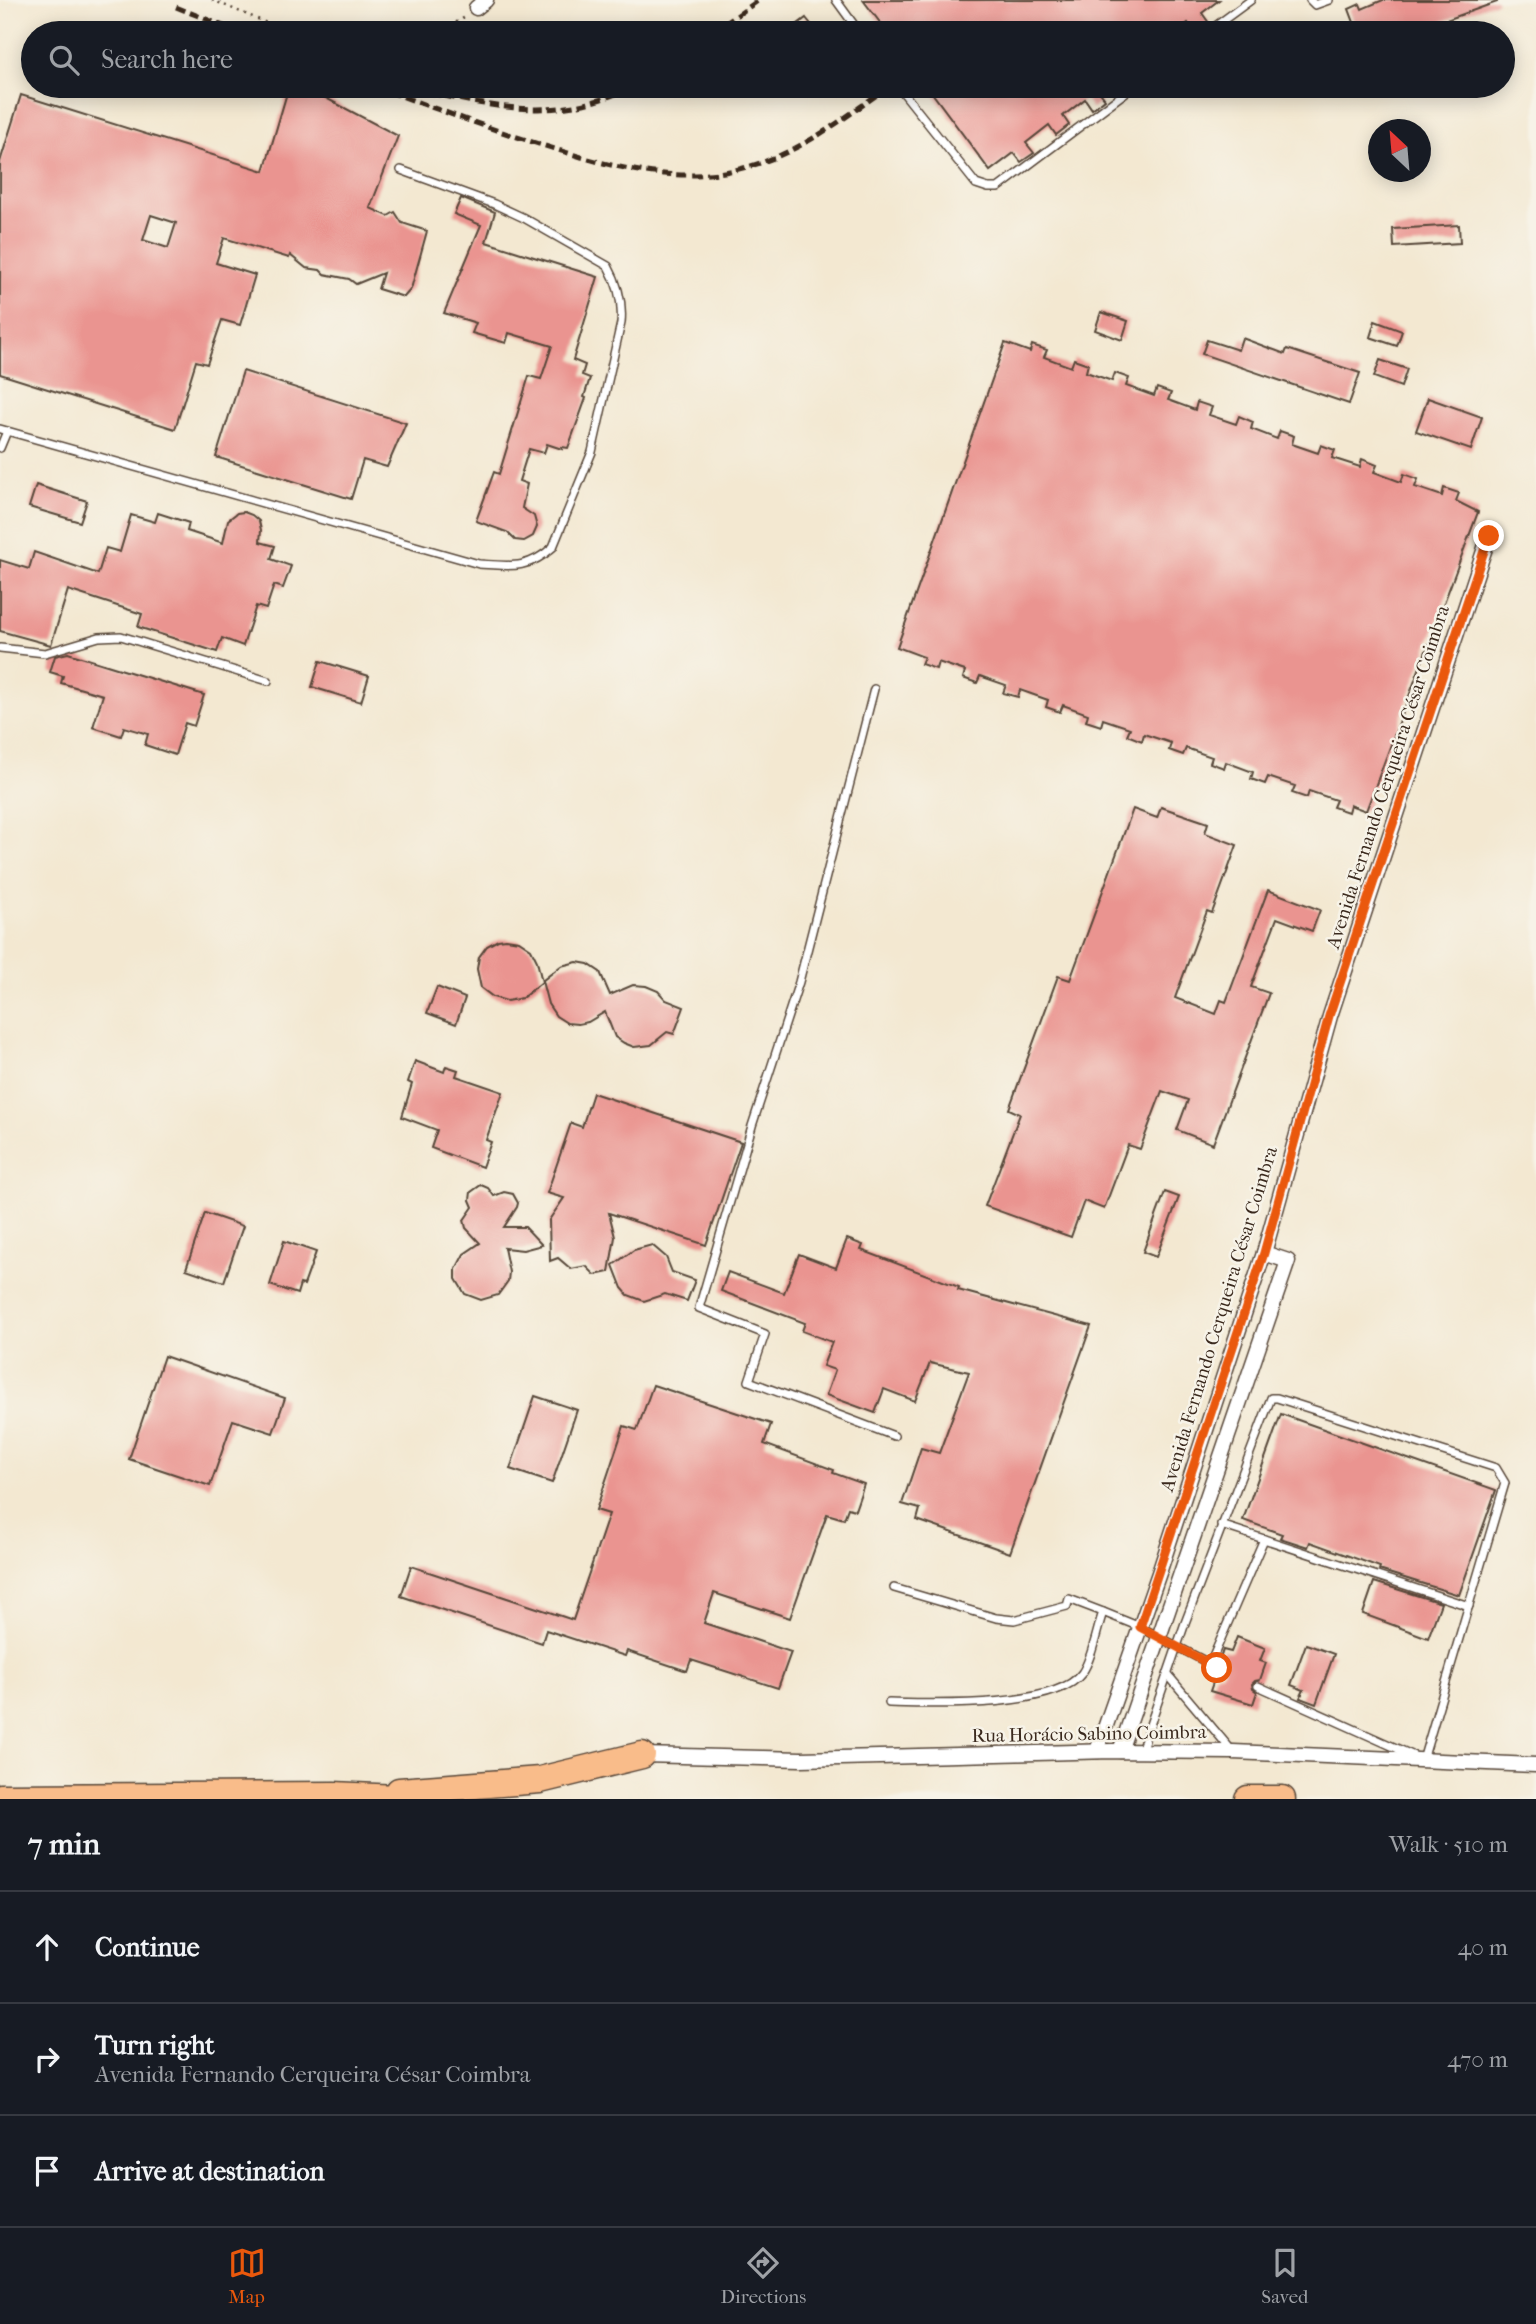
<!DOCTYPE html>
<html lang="en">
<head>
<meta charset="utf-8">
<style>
  :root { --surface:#171b24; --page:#242831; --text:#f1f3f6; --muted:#9ea1a6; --line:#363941; --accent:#ea580c }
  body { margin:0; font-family:"IM FELL French Canon",serif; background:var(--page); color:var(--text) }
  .compass { position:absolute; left:1368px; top:119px; width:63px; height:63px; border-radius:50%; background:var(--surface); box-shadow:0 4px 18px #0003; rotate:334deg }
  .stop { position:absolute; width:21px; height:21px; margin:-16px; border:5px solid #ea580c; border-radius:50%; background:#fff }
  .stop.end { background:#ea580c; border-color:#fff; box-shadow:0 2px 7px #0008 }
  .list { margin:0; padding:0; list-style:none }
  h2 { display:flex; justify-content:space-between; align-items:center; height:91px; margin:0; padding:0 28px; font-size:30px }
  h2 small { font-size:23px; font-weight:400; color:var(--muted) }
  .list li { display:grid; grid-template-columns:46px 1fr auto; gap:21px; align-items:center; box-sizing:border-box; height:112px; padding:0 28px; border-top:2px solid var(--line) }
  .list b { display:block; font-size:26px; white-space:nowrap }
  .list p { margin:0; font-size:23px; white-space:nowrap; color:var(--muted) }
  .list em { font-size:23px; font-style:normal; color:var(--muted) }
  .icon { flex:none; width:38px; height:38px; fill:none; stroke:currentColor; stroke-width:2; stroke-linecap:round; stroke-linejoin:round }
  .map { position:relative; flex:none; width:1536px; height:1799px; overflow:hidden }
  .search { position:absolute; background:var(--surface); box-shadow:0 4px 18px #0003; left:21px; right:21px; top:21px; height:77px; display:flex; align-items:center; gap:18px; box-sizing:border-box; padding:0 24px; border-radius:38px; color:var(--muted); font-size:26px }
  .sheet { height:427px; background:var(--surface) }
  nav { display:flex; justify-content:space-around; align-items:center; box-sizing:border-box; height:98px; border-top:2px solid var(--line); background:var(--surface); font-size:19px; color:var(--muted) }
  nav a { display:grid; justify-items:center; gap:4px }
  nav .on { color:var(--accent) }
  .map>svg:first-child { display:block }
</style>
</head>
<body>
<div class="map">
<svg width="1536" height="1799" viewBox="0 0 1536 1799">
  <rect width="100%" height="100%" fill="#f7f3e8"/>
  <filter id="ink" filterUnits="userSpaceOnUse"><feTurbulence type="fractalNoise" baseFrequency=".0143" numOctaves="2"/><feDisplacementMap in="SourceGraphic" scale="14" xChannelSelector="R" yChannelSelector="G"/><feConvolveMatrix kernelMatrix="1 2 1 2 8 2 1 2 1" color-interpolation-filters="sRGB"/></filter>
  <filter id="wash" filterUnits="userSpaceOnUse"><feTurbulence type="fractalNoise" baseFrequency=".00686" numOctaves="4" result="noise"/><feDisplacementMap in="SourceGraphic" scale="28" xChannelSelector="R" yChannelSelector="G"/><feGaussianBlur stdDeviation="1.57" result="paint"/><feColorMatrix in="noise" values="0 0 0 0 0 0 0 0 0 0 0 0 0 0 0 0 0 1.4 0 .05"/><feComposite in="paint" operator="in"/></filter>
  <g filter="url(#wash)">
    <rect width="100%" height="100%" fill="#f3e8d1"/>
    <g id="blocks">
      <!-- building -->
      <g fill="#ea9490" fill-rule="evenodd">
        <path d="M 863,0 L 1219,0 L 1202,13 L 1209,23 L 1195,33 L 1188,23 L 1175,33 L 888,33 Z"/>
        <path d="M 1383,0 L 1497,0 L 1497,2 L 1410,33 L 1358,33 L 1349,9 L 1360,4 L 1362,9 Z"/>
        <path d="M 806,18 L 818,33 L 786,33 Z"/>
        <path d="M 289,86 L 303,86 L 398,136 L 370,208 L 388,216 L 395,212 L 402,223 L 427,231 L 411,289 L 404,297 L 378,289 L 383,273 L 356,284 L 349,279 L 324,274 L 320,270 L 306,268 L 290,255 L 289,258 L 224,238 L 216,263 L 255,275 L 240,325 L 222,320 L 207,364 L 196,361 L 175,429 L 0,374 L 0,162 L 21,95 L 264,171 ZM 151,215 L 176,223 L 168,248 L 143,240 Z"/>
        <path d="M 927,86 L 1103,86 L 1098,90 L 1105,99 L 1092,109 L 1085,99 L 1063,116 L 1069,125 L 1056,135 L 1049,125 L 1026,143 L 1034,153 L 1021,162 L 1014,153 L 990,171 Z"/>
        <path d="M 461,198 L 495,212 L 486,242 L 598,277 L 573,360 L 585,365 L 582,375 L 590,378 L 584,397 L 586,398 L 568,448 L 562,447 L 562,449 L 547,444 L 544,453 L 529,449 L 519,481 L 527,484 L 522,508 L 534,516 L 537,527 L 533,536 L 524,541 L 515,540 L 507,532 L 476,521 L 494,472 L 499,474 L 529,376 L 541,379 L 552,346 L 509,333 L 506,343 L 472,333 L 476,323 L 444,313 L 481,225 L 454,214 Z"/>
        <path d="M 1459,225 L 1460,243 L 1394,247 L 1393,229 Z"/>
        <path d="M 1101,312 L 1128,321 L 1122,340 L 1095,330 Z"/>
        <path d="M 1375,321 L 1402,331 L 1397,346 L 1370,337 Z"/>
        <path d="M 1242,338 L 1285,354 L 1287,349 L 1360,373 L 1349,404 L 1202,354 L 1207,340 L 1238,350 Z"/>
        <path d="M 1005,343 L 1030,352 L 1032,345 L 1047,350 L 1044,357 L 1071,367 L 1074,359 L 1088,364 L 1086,372 L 1112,381 L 1115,373 L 1129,378 L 1126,386 L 1154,396 L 1157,388 L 1171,393 L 1168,400 L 1195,410 L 1197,402 L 1212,407 L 1209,415 L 1236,424 L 1239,416 L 1253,422 L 1251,429 L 1277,439 L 1280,431 L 1294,436 L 1292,444 L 1318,453 L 1321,445 L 1335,450 L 1332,458 L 1360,467 L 1362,459 L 1377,465 L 1374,472 L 1401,482 L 1404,474 L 1418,479 L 1415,487 L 1442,496 L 1444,488 L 1459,493 L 1456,501 L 1478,512 L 1366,811 L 1350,805 L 1348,812 L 1333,807 L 1336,800 L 1309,791 L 1307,798 L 1292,793 L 1295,786 L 1268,777 L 1265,784 L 1251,779 L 1253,772 L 1226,762 L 1224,768 L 1210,763 L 1212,757 L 1186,748 L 1183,755 L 1169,750 L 1171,743 L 1144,734 L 1142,741 L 1127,735 L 1130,728 L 1103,719 L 1101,726 L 1086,721 L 1088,714 L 1063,705 L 1060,712 L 1046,707 L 1048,700 L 1020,690 L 1018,697 L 1003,693 L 1006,685 L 980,676 L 977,683 L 963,678 L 965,671 L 938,662 L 936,669 L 921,664 L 924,657 L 897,647 Z"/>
        <path d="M 1380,360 L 1407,369 L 1401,387 L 1374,377 Z"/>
        <path d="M 243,371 L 406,423 L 387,467 L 363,460 L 351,499 L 216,457 Z"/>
        <path d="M 1428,398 L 1482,417 L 1471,450 L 1416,431 Z"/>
        <path d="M 36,485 L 87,501 L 80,522 L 29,507 Z"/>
        <path d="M 244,512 L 252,515 L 259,521 L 261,530 L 260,542 L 275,546 L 271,559 L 291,566 L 283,588 L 274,585 L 266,609 L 256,606 L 243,646 L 222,638 L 217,652 L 138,627 L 142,614 L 68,590 L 51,645 L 0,631 L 0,560 L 29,569 L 34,552 L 98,574 L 106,548 L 120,552 L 131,515 L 155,522 L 158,513 L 189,523 L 187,531 L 223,543 L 228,520 L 237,513 Z"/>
        <path d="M 68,653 L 204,695 L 194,726 L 185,723 L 175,755 L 145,745 L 148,734 L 124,727 L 121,736 L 93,727 L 103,695 L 61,683 L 63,676 L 50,672 L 55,656 Z"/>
        <path d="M 320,661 L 369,676 L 361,702 L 312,687 Z"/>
        <path d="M 1161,807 L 1208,823 L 1205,833 L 1237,845 L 1212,913 L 1207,911 L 1175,998 L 1216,1014 L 1221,1000 L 1226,1002 L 1268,890 L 1320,910 L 1312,931 L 1277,918 L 1251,987 L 1269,993 L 1213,1144 L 1177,1130 L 1188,1100 L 1162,1091 L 1140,1149 L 1128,1145 L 1104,1209 L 1084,1201 L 1071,1237 L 985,1206 L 1020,1114 L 1009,1109 L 1058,976 L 1070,980 L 1133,809 L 1157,818 Z"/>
        <path d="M 506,939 L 519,941 L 531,949 L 537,961 L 542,982 L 522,998 L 507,1001 L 493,997 L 481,988 L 477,969 L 479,957 L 487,946 L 498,940 Z"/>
        <path d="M 577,962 L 588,964 L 600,972 L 610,995 L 633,985 L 646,986 L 658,991 L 666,1000 L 684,1007 L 674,1034 L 667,1032 L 651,1045 L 634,1047 L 624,1043 L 615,1037 L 605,1012 L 588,1022 L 578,1024 L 567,1023 L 556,1016 L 548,1004 L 542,981 L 561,966 Z"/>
        <path d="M 437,987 L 465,998 L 456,1024 L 427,1013 Z"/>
        <path d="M 415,1061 L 444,1072 L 446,1066 L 458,1070 L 456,1076 L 503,1092 L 486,1140 L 491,1142 L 482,1167 L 431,1148 L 437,1130 L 402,1117 L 412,1084 L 408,1082 Z"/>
        <path d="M 593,1093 L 741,1142 L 706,1245 L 609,1213 L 615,1237 L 609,1272 L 595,1275 L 586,1266 L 571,1269 L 558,1258 L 550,1261 L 549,1220 L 564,1198 L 547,1193 L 571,1123 L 582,1127 Z"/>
        <path d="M 481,1185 L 488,1188 L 494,1196 L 504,1192 L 513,1194 L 518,1203 L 517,1207 L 504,1227 L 525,1227 L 542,1245 L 523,1250 L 504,1248 L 509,1272 L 508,1281 L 498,1295 L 481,1300 L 465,1294 L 456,1279 L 456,1269 L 464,1254 L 480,1243 L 466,1228 L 464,1220 L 473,1207 L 470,1200 L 471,1192 Z"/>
        <path d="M 1165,1192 L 1179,1197 L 1156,1257 L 1143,1252 Z"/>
        <path d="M 205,1213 L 243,1226 L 224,1282 L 186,1269 Z"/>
        <path d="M 847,1239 L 863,1245 L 861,1250 L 959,1287 L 958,1290 L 1091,1326 L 1010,1553 L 917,1520 L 920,1509 L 902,1504 L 921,1448 L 939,1453 L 969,1372 L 930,1363 L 915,1401 L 884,1389 L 875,1413 L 826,1395 L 835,1370 L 823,1366 L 832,1342 L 802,1331 L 805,1323 L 721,1291 L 728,1272 L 784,1293 L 799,1254 L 836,1268 Z"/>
        <path d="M 284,1241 L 316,1252 L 304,1285 L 300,1284 L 297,1294 L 270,1285 Z"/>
        <path d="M 652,1245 L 666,1257 L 672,1272 L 695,1280 L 687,1301 L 665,1294 L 644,1301 L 628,1295 L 622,1288 L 613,1265 L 634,1250 Z"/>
        <path d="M 164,1356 L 285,1398 L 273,1433 L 233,1420 L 210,1486 L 129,1459 Z"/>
        <path d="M 653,1385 L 771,1424 L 764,1444 L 834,1470 L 833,1473 L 864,1484 L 855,1510 L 848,1508 L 844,1519 L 827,1514 L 790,1618 L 714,1593 L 704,1623 L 791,1652 L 778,1688 L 691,1660 L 687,1671 L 627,1651 L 625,1656 L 546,1630 L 542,1643 L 401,1596 L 411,1566 L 573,1620 L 609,1514 L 596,1510 L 624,1426 L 637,1430 Z"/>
        <path d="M 535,1396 L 577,1410 L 552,1483 L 510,1469 Z"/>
        <path d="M 1281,1414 L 1496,1490 L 1459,1595 L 1379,1570 L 1380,1567 L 1310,1542 L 1308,1547 L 1280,1538 L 1282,1534 L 1243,1520 Z"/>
        <path d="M 1374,1582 L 1441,1603 L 1428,1638 L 1363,1614 Z"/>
        <path d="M 1237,1637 L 1265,1648 L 1260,1661 L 1266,1663 L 1260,1680 L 1255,1681 L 1252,1684 L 1253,1689 L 1257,1692 L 1253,1704 L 1210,1691 L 1216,1674 L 1221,1673 L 1224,1670 L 1223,1665 L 1219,1662 L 1223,1650 L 1231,1652 Z"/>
        <path d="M 1306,1644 L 1334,1654 L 1316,1704 L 1300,1698 L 1304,1690 L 1291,1685 Z"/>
      </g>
    </g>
  </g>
  <g filter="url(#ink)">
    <use href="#blocks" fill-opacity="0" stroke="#574639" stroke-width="2"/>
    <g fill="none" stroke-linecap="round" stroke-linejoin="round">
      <defs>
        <g id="lane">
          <path d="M 836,0 L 860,33"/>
          <path d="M 1310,0 L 1315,5 L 1329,0"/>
          <path d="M 1206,33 L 1251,0"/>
          <path d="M 898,86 L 976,184 L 988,188 L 998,188 L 1134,86"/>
          <path d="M 0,429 L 479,564 C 510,566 528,570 553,547 L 592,452 L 621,323 C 623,302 618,284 608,266 L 524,218 L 494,204 L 401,170"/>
          <path d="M 0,448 L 7,431"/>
          <path d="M 0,648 L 45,653 L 99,637 L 121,636 L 268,681"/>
          <path d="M 874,689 L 799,982 L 752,1126 L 699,1308 L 765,1334 L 749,1381 L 894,1436"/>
          <path d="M 1221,1525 L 1469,1606"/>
          <path d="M 1103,1612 L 1140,1627 L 1218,1668"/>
          <path d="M 1210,1664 L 1264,1539"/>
          <path d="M 1168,1675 L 1233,1752"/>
          <path d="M 889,1703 C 931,1704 1056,1709 1082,1673 C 1092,1659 1097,1629 1103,1612 L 1069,1599 L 1067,1606 L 1014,1620 L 996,1618 L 894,1588"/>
          <path d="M 1141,1751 L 1185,1623 L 1271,1398 L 1277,1398 L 1496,1468 L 1505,1483 L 1423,1760 L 1258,1686"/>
        </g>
        <g id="street">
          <path d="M 476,8 L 486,0"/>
          <path d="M 1097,1751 L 1160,1570 L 1264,1253 L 1330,1016 L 1489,536"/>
          <path d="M 1120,1751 L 1288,1261 L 1264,1253"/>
          <path d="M 642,1755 L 801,1759 L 1112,1751 L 1233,1752 L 1536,1765"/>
        </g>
        <g id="highway">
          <path d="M 399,1791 L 540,1780 L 642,1755"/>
          <path d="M 0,1797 L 334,1795 L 418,1799"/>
          <path d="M 1248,1799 L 1282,1799"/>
        </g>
      </defs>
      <!-- lane casing -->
      <use href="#lane" stroke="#574639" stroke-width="10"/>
      <!-- street casing -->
      <use href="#street" stroke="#574639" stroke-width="17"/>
      <!-- highway casing -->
      <use href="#highway" stroke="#574639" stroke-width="29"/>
      <!-- path -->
      <g stroke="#574639" stroke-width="2.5" stroke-dasharray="2 5" stroke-linecap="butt">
        <path d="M 212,0 L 291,33"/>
        <path d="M 438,33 L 465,17"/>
      </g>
      <!-- lane -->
      <use href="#lane" stroke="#fff" stroke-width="7"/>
      <!-- street -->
      <use href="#street" stroke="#fff" stroke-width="14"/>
      <!-- highway -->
      <use href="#highway" stroke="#f9bc8a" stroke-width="26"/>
      <!-- rail -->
      <g stroke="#3b2a1e" stroke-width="5" stroke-dasharray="10 5" stroke-linecap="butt">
        <path d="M 176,7 L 241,33"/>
        <path d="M 712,33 L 759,0"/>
        <path d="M 375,86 C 430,107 485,127 542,145 C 619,169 686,190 766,161 C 812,144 850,114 889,86"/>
        <path d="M 401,86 C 480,104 555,127 632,86"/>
      </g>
    </g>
  </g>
  <g fill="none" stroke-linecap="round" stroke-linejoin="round" filter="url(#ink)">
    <!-- route -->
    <path stroke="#ea580c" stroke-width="9" d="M 1217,1668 L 1140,1627 L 1264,1253 L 1329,1016 L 1489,536"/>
  </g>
  <g text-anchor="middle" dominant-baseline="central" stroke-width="5" stroke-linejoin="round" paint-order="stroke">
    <!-- street labels -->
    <g font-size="19" fill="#3b2a1e" stroke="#f7f3e8">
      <text transform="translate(1388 777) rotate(-72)">Avenida Fernando Cerqueira César Coimbra</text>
      <text transform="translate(1219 1319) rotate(-73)">Avenida Fernando Cerqueira César Coimbra</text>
      <text transform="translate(1089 1734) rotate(-1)">Rua Horácio Sabino Coimbra</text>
    </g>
  </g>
</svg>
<svg class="compass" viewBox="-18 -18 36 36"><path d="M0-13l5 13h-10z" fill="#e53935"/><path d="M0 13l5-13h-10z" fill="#9ea1a6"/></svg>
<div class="stop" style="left:1217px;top:1668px"></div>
<div class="stop end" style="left:1489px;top:536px"></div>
<div class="search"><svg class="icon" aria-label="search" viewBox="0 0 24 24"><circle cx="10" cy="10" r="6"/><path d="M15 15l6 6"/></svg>Search here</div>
</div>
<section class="sheet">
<h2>7 min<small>Walk · 510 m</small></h2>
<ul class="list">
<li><svg class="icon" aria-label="ahead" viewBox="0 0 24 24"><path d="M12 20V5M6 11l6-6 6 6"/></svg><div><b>Continue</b></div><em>40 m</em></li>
<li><svg class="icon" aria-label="right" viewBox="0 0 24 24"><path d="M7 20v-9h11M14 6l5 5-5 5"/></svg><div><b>Turn right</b><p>Avenida Fernando Cerqueira César Coimbra</p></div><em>470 m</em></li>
<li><svg class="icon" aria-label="arrive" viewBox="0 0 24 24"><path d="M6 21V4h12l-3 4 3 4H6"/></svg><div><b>Arrive at destination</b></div></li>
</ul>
</section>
<nav>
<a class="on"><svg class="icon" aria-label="map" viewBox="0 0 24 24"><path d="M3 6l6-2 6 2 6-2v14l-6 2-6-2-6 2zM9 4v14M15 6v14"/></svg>Map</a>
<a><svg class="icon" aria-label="directions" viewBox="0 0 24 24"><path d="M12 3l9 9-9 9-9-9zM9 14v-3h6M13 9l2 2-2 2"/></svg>Directions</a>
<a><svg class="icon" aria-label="saved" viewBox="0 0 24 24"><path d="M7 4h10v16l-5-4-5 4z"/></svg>Saved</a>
</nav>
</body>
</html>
